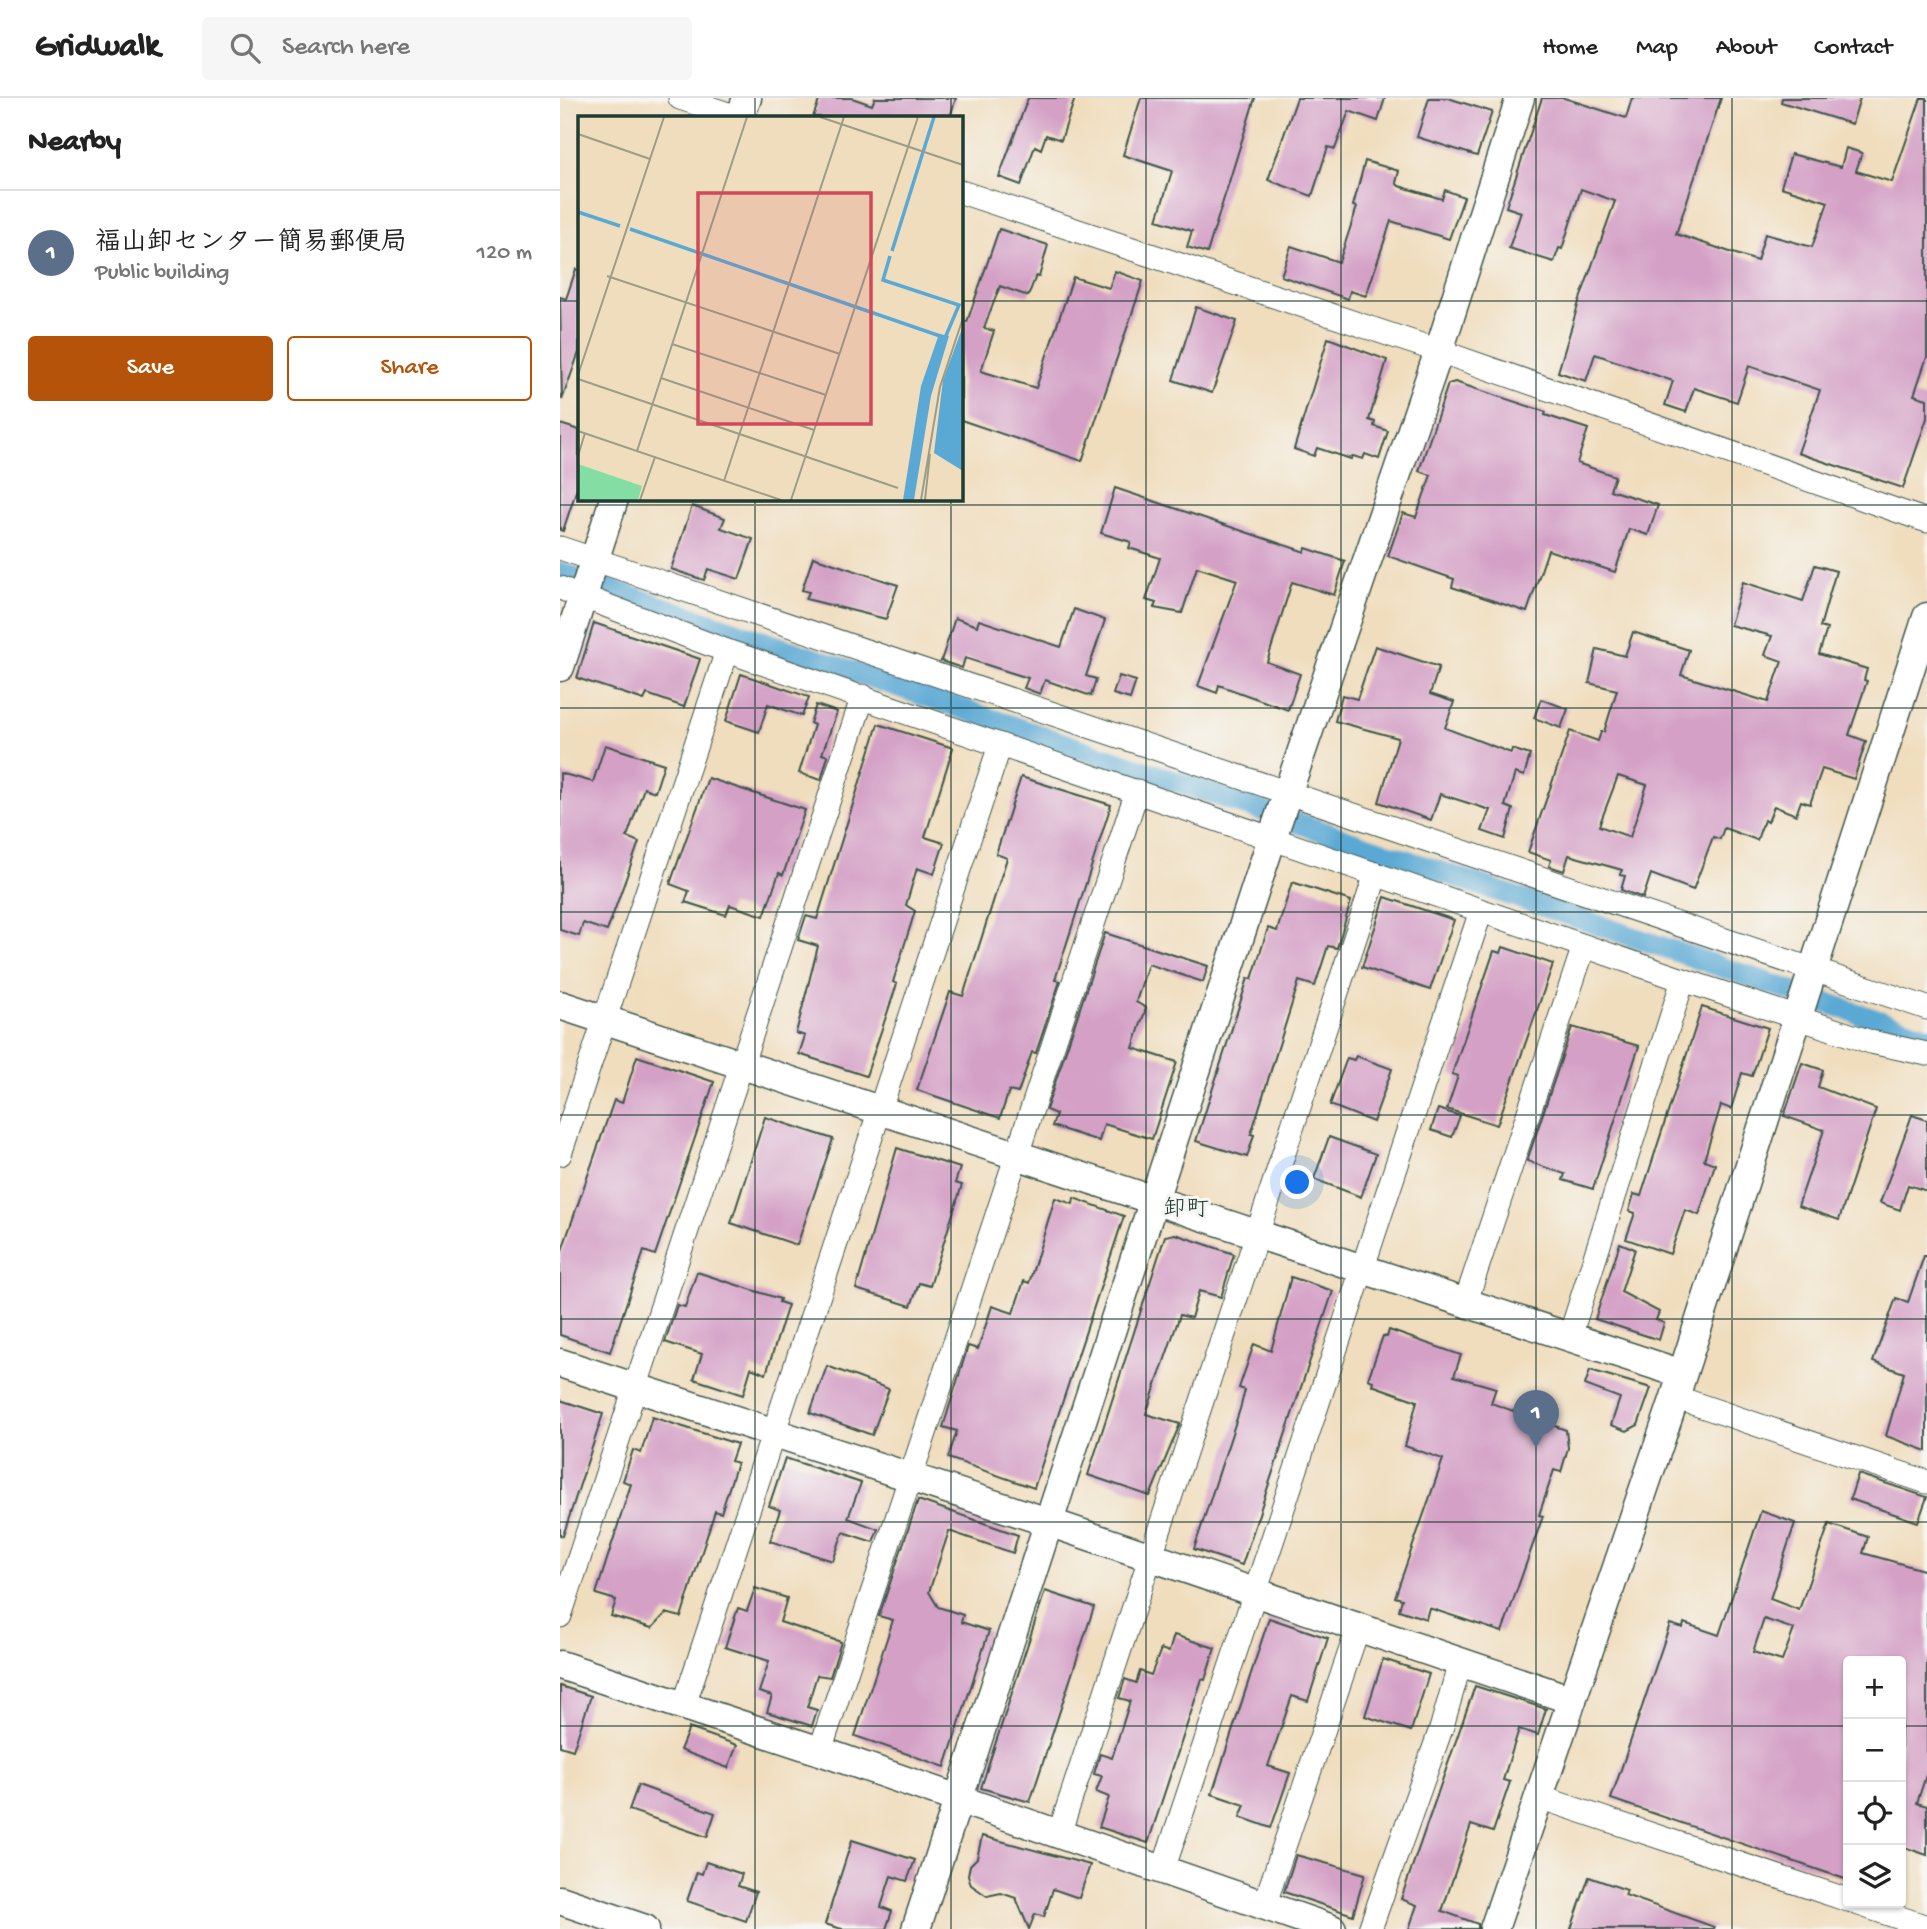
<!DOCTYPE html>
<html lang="en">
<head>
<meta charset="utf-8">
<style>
  :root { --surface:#fff; --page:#f6f6f6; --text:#222; --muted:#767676; --line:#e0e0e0; --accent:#b45309 }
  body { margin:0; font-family:"Gochi Hand","Klee One",sans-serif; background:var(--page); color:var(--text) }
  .controls { position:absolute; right:21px; bottom:21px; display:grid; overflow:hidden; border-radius:7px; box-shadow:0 2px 5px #0004 }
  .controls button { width:63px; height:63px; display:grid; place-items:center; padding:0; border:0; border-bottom:2px solid var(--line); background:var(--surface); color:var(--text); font:35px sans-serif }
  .you { position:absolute; left:738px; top:1085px; width:24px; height:24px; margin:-18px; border:5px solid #fff; border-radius:50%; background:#1a73e8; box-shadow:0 0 0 10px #1a73e833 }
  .badge { display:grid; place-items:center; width:46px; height:46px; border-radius:50%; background:var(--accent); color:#fff; font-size:23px; font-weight:700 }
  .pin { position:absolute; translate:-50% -58px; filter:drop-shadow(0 2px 4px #0008) }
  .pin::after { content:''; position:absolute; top:37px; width:24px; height:21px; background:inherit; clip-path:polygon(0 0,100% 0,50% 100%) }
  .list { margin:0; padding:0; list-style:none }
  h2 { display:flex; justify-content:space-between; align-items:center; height:91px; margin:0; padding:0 28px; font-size:30px }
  h2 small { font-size:23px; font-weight:400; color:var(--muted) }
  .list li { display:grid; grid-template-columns:46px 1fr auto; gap:21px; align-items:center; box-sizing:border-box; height:126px; padding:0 28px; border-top:2px solid var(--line) }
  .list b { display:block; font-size:26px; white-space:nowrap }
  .list p { margin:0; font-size:23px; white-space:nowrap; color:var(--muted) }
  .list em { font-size:23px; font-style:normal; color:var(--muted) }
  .actions { display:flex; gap:14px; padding:21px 28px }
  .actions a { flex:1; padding:16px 0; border:2px solid var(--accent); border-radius:7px; text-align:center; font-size:24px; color:var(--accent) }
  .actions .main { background:var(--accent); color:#fff }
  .icon { flex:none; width:38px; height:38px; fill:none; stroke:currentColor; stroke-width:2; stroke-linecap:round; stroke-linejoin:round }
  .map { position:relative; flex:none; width:1367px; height:1831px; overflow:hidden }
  header { display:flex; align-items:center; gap:42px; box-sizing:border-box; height:98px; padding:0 35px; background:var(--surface); border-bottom:2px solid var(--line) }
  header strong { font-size:33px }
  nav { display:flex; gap:38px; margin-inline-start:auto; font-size:24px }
  .search { width:490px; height:63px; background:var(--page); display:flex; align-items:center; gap:18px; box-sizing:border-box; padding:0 24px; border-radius:7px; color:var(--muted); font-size:26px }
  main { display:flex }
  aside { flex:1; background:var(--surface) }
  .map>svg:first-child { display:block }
</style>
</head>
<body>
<header>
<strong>Gridwalk</strong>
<div class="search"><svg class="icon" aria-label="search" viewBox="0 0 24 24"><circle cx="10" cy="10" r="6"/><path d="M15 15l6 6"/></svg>Search here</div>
<nav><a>Home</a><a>Map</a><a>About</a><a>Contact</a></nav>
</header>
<main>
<aside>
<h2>Nearby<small></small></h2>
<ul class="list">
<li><span class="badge" style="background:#5c6f8a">1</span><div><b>福山卸センター簡易郵便局</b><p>Public building</p></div><em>120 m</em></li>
</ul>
<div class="actions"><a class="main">Save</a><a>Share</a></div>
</aside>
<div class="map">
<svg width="1367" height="1831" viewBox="0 0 1367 1831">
  <rect width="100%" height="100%" fill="#f6f6f2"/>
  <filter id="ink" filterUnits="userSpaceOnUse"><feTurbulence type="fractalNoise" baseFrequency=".0143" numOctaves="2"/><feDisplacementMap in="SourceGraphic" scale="14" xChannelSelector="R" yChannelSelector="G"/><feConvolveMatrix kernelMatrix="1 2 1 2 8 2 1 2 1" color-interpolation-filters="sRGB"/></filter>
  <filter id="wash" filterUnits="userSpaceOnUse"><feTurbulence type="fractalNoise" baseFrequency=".00686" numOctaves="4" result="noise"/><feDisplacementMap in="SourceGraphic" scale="28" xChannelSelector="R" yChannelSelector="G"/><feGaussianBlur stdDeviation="1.57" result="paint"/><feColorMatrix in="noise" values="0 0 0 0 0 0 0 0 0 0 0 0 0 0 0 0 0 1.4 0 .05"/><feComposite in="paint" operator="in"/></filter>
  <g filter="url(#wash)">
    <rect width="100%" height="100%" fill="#f0ddbd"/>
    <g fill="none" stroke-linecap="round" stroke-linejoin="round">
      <!-- canal -->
      <path stroke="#5aa9d4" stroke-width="21" d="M 0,474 L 1367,939"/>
    </g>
    <g id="blocks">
      <!-- building -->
      <g fill="#d4a0c6" fill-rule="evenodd">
        <path d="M 260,0 L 292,0 L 312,7 L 315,0 L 396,0 L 390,19 L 253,19 Z"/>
        <path d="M 468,0 L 515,0 L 501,42 L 486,37 L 481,51 L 475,48 L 461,87 L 439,79 Z"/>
        <path d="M 581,0 L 695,0 L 647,155 L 627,149 L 632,133 L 597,122 L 612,73 L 563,57 Z"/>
        <path d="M 737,0 L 825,0 L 818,23 L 789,13 L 775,51 L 768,49 L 752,98 L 708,82 Z"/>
        <path d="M 869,0 L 888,0 L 932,14 L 917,58 L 857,39 Z"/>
        <path d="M 982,0 L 1004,0 L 1066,20 L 1072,0 L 1161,0 L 1116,136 L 1197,163 L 1205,136 L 1252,149 L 1268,104 L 1221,89 L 1231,56 L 1281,69 L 1286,50 L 1302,55 L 1296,73 L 1332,84 L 1361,0 L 1367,0 L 1367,259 L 1354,297 L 1367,301 L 1367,320 L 1343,390 L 1238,355 L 1260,292 L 1189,268 L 1177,304 L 1134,290 L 1126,314 L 1105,307 L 1113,283 L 1035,256 L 1026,283 L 998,274 L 1019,204 L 1055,103 L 1021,91 L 1002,151 L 999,150 L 994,164 L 949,150 L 961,114 L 946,109 Z"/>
        <path d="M 1222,0 L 1300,0 L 1292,26 L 1221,4 Z"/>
        <path d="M 805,63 L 839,73 L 836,85 L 839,88 L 882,101 L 885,92 L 904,99 L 889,141 L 831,123 L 806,198 L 790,193 L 788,201 L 721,178 L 731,148 L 779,164 L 797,109 L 793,108 Z"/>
        <path d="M 439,131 L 488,147 L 479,179 L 476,178 L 468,198 L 440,188 L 424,230 L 434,233 L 421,273 L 476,290 L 513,179 L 549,190 L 555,173 L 583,183 L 522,363 L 401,322 L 401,221 L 407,224 Z"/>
        <path d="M 16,171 L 19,172 L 19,254 L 2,302 L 0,199 L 6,201 Z"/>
        <path d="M 636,209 L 677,223 L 652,295 L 613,282 Z"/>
        <path d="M 768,240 L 827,262 L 809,322 L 815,324 L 814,328 L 828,333 L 819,361 L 805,356 L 803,361 L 793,358 L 791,361 L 757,350 L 754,358 L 734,351 Z"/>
        <path d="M 895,284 L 986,314 L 985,317 L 1028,331 L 1017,365 L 1055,378 L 1050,392 L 1098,407 L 1088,437 L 1069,431 L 1055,474 L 988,452 L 967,514 L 892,489 L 894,481 L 828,458 L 843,415 L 856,419 L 871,377 L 859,373 L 888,286 Z"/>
        <path d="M 0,326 L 19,332 L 19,384 L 3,433 L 0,432 Z"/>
        <path d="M 555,390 L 745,454 L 746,450 L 785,463 L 774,497 L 732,484 L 707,564 L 740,576 L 728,612 L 659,587 L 657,595 L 638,588 L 677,482 L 637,469 L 622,515 L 594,510 L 596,505 L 586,502 L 600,460 L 569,450 L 571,444 L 541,435 Z"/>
        <path d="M 132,408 L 165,420 L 161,430 L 193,441 L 179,481 L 148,471 L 144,482 L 111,471 Z"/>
        <path d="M 253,459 L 338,487 L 326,521 L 246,501 L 249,494 L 242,492 Z"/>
        <path d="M 1255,467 L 1276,473 L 1260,529 L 1267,531 L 1259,556 L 1307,571 L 1304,582 L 1307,583 L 1289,637 L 1306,643 L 1294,681 L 1262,671 L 1250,706 L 1241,703 L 1236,717 L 1214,708 L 1208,724 L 1204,722 L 1197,742 L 1164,730 L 1160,741 L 1153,739 L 1133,792 L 1091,776 L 1083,800 L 1061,792 L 1065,778 L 1060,777 L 1062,772 L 1009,757 L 1004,773 L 989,768 L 991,762 L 968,754 L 1010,633 L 1038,643 L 1041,634 L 1044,634 L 1057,592 L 1029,585 L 1037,551 L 1065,558 L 1073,534 L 1129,552 L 1121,577 L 1208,604 L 1222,563 L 1205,557 L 1212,538 L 1170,527 L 1183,484 L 1243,503 ZM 1058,678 L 1087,687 L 1070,739 L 1039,728 Z"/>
        <path d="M 514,511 L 545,522 L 526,578 L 536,581 L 531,598 L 485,582 L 480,596 L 464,590 L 468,580 L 405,560 L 402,570 L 381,563 L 395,520 L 417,528 L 419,522 L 501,549 Z"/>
        <path d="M 34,525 L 140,561 L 124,609 L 87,596 L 84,602 L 17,580 Z"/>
        <path d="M 815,548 L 879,569 L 870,596 L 894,604 L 885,630 L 951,655 L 952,651 L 970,657 L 964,678 L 955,675 L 945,708 L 953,711 L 945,741 L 922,733 L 930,712 L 880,696 L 871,722 L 819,704 L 838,640 L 775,623 L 782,597 L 797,601 Z"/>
        <path d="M 181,576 L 249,599 L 242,618 L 208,606 L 199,634 L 166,623 Z"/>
        <path d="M 559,578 L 576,583 L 570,601 L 553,596 Z"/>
        <path d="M 981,601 L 1008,611 L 1001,630 L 974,620 Z"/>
        <path d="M 256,607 L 277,614 L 262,656 L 268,658 L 261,682 L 239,675 L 254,627 L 250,625 Z"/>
        <path d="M 318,626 L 393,650 L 365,739 L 384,745 L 374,776 L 357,770 L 346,807 L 355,813 L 333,884 L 337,886 L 306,978 L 239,956 L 245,938 L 236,935 L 258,848 L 238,842 L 246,818 L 257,821 Z"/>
        <path d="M 45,647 L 104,666 L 95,694 L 84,690 L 67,739 L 79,744 L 47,833 L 23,825 L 19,838 L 0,832 L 0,675 L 33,684 Z"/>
        <path d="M 461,679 L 551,707 L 495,882 L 500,883 L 476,955 L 472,954 L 458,995 L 449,993 L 440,1020 L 357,992 L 390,894 L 403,898 L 447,760 L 436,756 Z"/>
        <path d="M 148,680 L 245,712 L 223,777 L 219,775 L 204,818 L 170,807 L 166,817 L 125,804 L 129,793 L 110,786 Z"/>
        <path d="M 732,784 L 791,803 L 777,850 L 768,848 L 755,888 L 739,883 L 691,1036 L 694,1037 L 687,1059 L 636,1043 L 688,880 L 692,881 L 708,830 L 717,833 Z"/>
        <path d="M 825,799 L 894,822 L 870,892 L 802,869 Z"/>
        <path d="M 545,835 L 648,868 L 643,884 L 588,866 L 576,904 L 586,910 L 573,950 L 617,964 L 592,1041 L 544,1026 L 539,1043 L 492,1028 L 496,1016 L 486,1012 Z"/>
        <path d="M 943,849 L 993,866 L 937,1027 L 887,1011 L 898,978 L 892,976 L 934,853 L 941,855 Z"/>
        <path d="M 1142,909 L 1208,930 L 1192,978 L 1182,975 L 1171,1011 L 1161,1007 L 1144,1062 L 1155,1066 L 1139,1117 L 1125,1112 L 1110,1156 L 1066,1141 L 1075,1115 L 1069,1113 L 1074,1096 L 1081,1098 Z"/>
        <path d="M 1012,929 L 1079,948 L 1033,1091 L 1003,1082 L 1005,1076 L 967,1063 Z"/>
        <path d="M 77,958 L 154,984 L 95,1157 L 84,1153 L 50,1254 L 0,1237 L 0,1158 L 54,1002 L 62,1005 Z"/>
        <path d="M 796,958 L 832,971 L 813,1024 L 770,1007 L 787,960 L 794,962 Z"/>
        <path d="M 1242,965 L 1263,972 L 1258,989 L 1316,1011 L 1279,1122 L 1238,1108 L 1264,1032 L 1224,1018 Z"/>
        <path d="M 878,1011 L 900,1018 L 892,1039 L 871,1032 Z"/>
        <path d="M 1352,1017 L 1367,1022 L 1367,1093 L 1348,1087 L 1340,1112 L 1320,1105 Z"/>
        <path d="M 205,1019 L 273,1041 L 237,1147 L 171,1125 Z"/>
        <path d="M 769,1039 L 816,1056 L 801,1099 L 754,1081 Z"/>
        <path d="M 337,1050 L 400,1070 L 395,1085 L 402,1087 L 370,1188 L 359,1185 L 351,1208 L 296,1191 Z"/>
        <path d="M 495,1100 L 513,1106 L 514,1100 L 564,1118 L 474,1390 L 388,1360 L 397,1333 L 383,1329 L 408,1248 L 418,1251 L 432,1208 L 453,1215 L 464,1183 L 469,1185 Z"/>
        <path d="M 615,1136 L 674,1156 L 661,1199 L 639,1193 L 631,1220 L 620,1217 L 586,1316 L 620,1326 L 590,1398 L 528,1377 L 605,1138 Z"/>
        <path d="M 1060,1145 L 1075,1151 L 1061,1194 L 1099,1214 L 1096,1222 L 1104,1225 L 1099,1242 L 1035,1221 Z"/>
        <path d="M 1364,1158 L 1367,1158 L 1367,1353 L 1326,1338 L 1344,1275 L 1313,1264 L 1336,1200 L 1348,1204 Z"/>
        <path d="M 137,1174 L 220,1201 L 219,1204 L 228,1207 L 206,1276 L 191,1270 L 183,1297 L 134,1281 L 142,1256 L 105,1244 L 117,1207 L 125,1209 Z"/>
        <path d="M 731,1179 L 773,1193 L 682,1467 L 634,1451 L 680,1311 L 685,1292 L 679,1290 L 694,1246 L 711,1253 Z"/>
        <path d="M 829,1232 L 901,1257 L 894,1278 L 936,1290 L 931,1305 L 1006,1332 L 1008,1350 L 1001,1374 L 994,1372 L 979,1417 L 983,1418 L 942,1534 L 869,1510 L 866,1521 L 839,1512 L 842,1501 L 835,1499 L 883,1361 L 845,1348 L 857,1303 L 812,1287 L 813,1283 L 808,1281 L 823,1238 L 827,1239 Z"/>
        <path d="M 267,1268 L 329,1291 L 312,1337 L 250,1315 Z"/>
        <path d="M 1030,1272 L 1091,1290 L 1078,1327 L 1067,1333 L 1051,1327 L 1060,1300 L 1025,1287 Z"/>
        <path d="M 0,1302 L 43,1316 L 3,1438 L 0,1437 Z"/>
        <path d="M 92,1319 L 177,1346 L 171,1363 L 177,1365 L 161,1415 L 155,1413 L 121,1519 L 106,1515 L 92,1530 L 51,1518 L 56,1502 L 36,1496 L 71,1386 L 63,1383 L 73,1352 L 81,1355 Z"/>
        <path d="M 225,1360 L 301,1385 L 288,1420 L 318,1431 L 313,1444 L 283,1434 L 273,1463 L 210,1443 L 220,1412 L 209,1408 Z"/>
        <path d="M 1298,1376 L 1367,1399 L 1358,1424 L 1290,1401 Z"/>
        <path d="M 358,1402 L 458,1437 L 453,1455 L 389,1433 L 369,1494 L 378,1509 L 403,1517 L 401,1524 L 429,1533 L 385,1669 L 295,1638 L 333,1522 L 319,1518 Z"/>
        <path d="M 1201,1413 L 1235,1425 L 1210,1501 L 1239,1512 L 1269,1426 L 1308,1439 L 1303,1455 L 1367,1473 L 1367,1674 L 1357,1705 L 1367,1708 L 1367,1757 L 1341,1748 L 1341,1563 L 1288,1563 L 1288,1782 L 1051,1701 L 1110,1526 L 1123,1530 L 1124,1525 L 1159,1537 ZM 1204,1521 L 1234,1531 L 1222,1563 L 1193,1554 Z"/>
        <path d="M 195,1490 L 227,1500 L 220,1524 L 281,1544 L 270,1579 L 257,1577 L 247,1609 L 257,1612 L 252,1628 L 207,1614 L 212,1598 L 199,1594 L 209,1563 L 165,1549 L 178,1510 L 187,1513 Z"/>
        <path d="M 485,1493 L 534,1509 L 470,1704 L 421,1690 Z"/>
        <path d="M 709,1520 L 768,1540 L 748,1603 L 732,1598 L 708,1668 L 730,1675 L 711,1730 L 680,1719 L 685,1707 L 652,1696 Z"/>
        <path d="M 614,1537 L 655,1550 L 645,1582 L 642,1581 L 588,1745 L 539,1729 L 549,1699 L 536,1694 L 542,1678 L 534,1676 L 540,1656 L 552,1660 L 570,1603 L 559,1600 L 565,1581 L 576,1585 L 580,1573 L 591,1577 L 601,1551 L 609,1554 Z"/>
        <path d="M 823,1561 L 869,1576 L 851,1633 L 805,1618 Z"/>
        <path d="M 0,1588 L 31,1598 L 13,1652 L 0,1648 Z"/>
        <path d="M 915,1588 L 986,1611 L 978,1637 L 959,1631 L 943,1682 L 950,1684 L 933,1734 L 911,1727 L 882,1813 L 918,1826 L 918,1831 L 849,1831 L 857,1807 L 841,1801 Z"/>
        <path d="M 129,1630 L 177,1647 L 168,1670 L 120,1652 Z"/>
        <path d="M 78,1687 L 155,1715 L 147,1739 L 69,1712 Z"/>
        <path d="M 422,1738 L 530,1767 L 519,1800 L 493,1791 L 484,1819 L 475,1816 L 469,1831 L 456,1800 L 441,1795 L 427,1798 L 411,1787 L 408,1777 L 410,1767 L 417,1760 Z"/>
        <path d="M 292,1742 L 355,1762 L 347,1783 L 331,1778 L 321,1809 L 332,1813 L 326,1831 L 282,1831 L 265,1826 Z"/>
        <path d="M 736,1757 L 805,1776 L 793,1817 L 724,1794 Z"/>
        <path d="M 146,1764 L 182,1776 L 178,1788 L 196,1794 L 186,1823 L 127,1803 L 137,1774 L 142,1776 Z"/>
        <path d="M 1029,1779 L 1067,1792 L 1065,1797 L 1154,1829 L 1153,1831 L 1011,1831 Z"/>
      </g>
    </g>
  </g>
  <g filter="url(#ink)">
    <use href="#blocks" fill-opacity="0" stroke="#3e5549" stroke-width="2"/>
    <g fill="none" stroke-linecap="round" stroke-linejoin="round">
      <defs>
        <g id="minor">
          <path d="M 120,0 L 177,19"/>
          <path d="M 401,94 L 879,253 L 1367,423"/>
          <path d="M 0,450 L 1367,910"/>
          <path d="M 0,490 L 167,553 L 1123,882 L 1311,944 L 1367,956"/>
          <path d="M 0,1056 L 167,553"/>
          <path d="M 905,1206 L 1024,848"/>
          <path d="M 1010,1238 L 1123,882"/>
          <path d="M 1115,1299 L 1367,1384"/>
          <path d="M 0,1518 L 303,598"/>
          <path d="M 124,1607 L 440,647"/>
          <path d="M 260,1653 L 577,693"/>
          <path d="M 979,1699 L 1288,1802"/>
          <path d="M 499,1736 L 816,776"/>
          <path d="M 603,1772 L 921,813"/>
          <path d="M 1296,1805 L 1367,1829"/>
          <path d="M 704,1808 L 798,1530"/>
          <path d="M 810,1831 L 882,1628 L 900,1565"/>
        </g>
        <g id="tertiary">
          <path d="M 180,19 L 187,0"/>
          <path d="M 0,569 L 54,401"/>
          <path d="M 0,907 L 1122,1276"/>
          <path d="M 0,1265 L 488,1424 L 1012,1602"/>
          <path d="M 0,1567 L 260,1653 L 772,1831"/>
          <path d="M 0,1802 L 85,1831"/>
          <path d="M 356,1831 L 712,740 L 879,253 L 960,0"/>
          <path d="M 934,1831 L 1115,1299 L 1367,519"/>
        </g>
      </defs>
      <!-- minor casing -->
      <use href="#minor" stroke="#3e5549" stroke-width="25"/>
      <!-- tertiary casing -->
      <use href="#tertiary" stroke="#3e5549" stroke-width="31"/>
      <!-- minor -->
      <use href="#minor" stroke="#fff" stroke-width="23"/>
      <!-- tertiary -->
      <use href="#tertiary" stroke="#fff" stroke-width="28"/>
    </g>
  </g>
  <!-- grid -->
  <path fill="none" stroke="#1f3d34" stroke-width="2" stroke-opacity="0.55" d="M 195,0 L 195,19M 391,0 L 391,19M 586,0 L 586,1831M 781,0 L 781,1831M 976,0 L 976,1831M 1172,0 L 1172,1831M 0,203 L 19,203M 401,203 L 1367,203M 195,401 L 195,1831M 391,401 L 391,1831M 0,407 L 1367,407M 0,610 L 1367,610M 0,814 L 1367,814M 0,1017 L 1367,1017M 0,1221 L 1367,1221M 0,1424 L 1367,1424M 0,1628 L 1288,1628M 1341,1628 L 1367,1628"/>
  <g text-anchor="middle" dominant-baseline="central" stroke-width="6" stroke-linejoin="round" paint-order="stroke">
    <!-- neighbourhood labels -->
    <g font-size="23" fill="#1f3d34" stroke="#f6f6f2">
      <text x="626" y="1112">卸町</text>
    </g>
  </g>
  <!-- overview -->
  <g transform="translate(18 18)">
    <rect width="385" height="385" fill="#f0ddbd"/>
    <path d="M 0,348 L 64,370 L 60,384 L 0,384 Z" fill="#84dea4"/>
    <path d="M 385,210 L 385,355 L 356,337 L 365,264 ZM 361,218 L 371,220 L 353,280 L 336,384 L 325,384 L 343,270 Z" fill="#5aa9d4"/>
    <path fill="none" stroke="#5aa9d4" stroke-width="3.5" d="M 0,96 L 42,110M 52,113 L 365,221M 314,135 L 356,1M 312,140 L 305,164 L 381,189 L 367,222"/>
    <path fill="none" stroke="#9c9d86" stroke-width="2" d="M 242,1 L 385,49M 0,18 L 72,43M 29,160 L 262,238M 94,228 L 248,279M 0,259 L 86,1M 83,262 L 236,314M 0,263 L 320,372M 0,315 L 203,384M 59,335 L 169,1M 0,340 L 7,317M 146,365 L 266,1M 62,384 L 77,341M 213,384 L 340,1M 343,384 L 362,271 L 385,202M 347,384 L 352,338"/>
    <path fill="#d1495b" fill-opacity="0.15" stroke="#d1495b" stroke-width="3.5" d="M 120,77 L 293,77 L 293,308 L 120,308 Z"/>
    <rect width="385" height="385" fill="none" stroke="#1f3d34" stroke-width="3.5"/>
  </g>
</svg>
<div class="controls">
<button>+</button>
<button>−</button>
<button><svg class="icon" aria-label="locate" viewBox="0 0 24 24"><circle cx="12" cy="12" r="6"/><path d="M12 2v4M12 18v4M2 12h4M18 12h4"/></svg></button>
<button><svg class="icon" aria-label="layers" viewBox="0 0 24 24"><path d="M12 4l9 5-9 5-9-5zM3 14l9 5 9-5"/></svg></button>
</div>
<div class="you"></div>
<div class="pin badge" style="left:976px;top:1350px;background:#5c6f8a">1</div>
</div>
</main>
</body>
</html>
